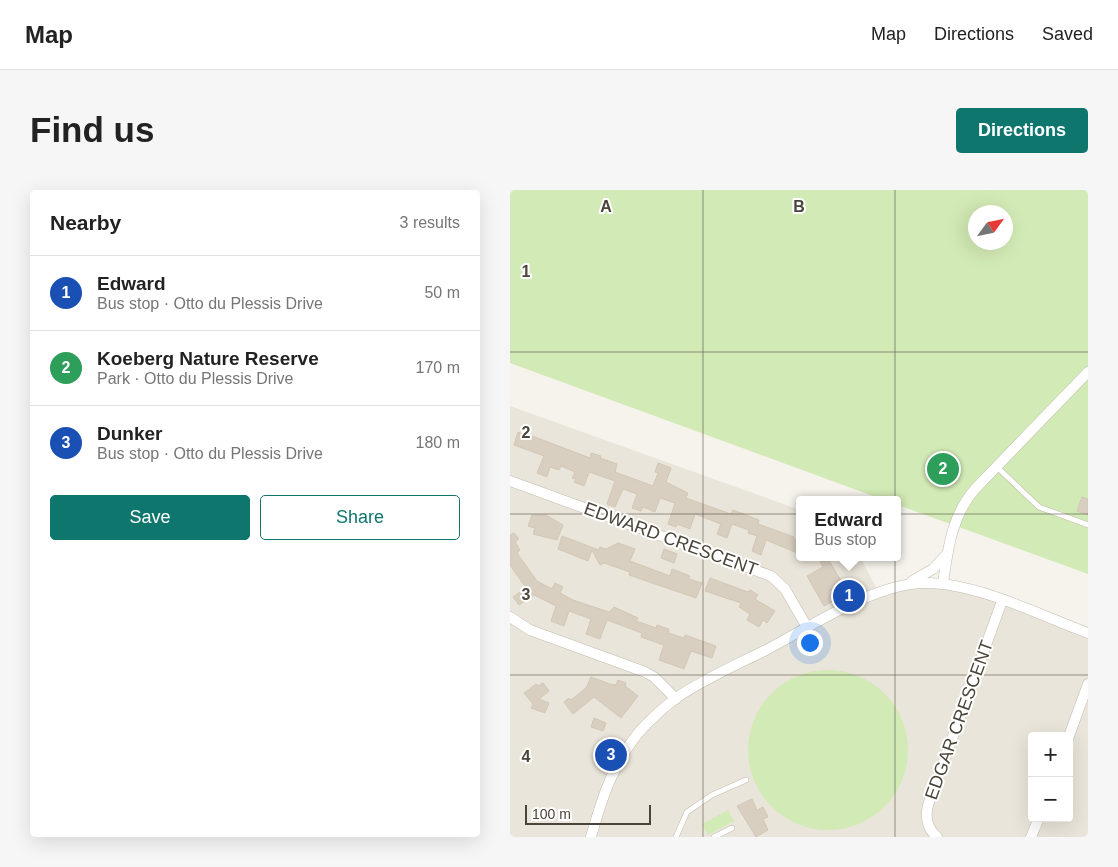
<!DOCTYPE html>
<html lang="en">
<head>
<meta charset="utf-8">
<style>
  :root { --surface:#fff; --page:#f6f6f6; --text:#222; --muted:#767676; --line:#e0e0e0; --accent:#0f766e }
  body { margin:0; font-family:Arial,sans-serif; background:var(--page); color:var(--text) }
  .controls { position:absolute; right:15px; bottom:15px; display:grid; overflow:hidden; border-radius:5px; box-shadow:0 5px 20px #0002 }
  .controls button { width:45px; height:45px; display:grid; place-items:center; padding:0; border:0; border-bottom:1px solid var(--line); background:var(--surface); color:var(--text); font:25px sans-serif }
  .compass { position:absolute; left:458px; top:15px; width:45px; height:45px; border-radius:50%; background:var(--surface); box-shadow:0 5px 20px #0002; rotate:57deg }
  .scale { position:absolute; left:15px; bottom:12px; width:126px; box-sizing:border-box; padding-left:5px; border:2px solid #4b4439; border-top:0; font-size:14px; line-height:18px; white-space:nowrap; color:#4b4439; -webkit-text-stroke:4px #fff; paint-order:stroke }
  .you { position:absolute; left:299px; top:452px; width:18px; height:18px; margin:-12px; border:4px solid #fff; border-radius:50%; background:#1a73e8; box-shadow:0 0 0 8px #1a73e833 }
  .badge { display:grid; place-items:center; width:32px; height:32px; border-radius:50%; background:var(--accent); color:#fff; font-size:16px; font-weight:700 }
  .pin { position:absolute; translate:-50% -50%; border:2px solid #fff; box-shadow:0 1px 5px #0006 }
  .popup { position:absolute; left:286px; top:306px; width:105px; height:65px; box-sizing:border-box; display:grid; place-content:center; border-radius:5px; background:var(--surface); filter:drop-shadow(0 1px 4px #0005); font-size:16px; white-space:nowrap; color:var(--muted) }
  .popup b { font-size:19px; color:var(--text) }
  .popup::after { content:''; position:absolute; left:50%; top:100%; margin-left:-10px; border:10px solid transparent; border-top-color:var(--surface) }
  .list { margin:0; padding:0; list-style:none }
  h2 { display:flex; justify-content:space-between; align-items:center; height:65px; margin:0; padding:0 20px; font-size:21px }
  h2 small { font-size:16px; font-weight:400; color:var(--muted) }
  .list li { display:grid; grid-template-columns:32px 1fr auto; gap:15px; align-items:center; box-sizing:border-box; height:75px; padding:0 20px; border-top:1px solid var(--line) }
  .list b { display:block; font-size:19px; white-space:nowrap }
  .list p { margin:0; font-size:16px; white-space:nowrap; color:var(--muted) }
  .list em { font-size:16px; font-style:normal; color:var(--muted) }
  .actions { display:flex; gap:10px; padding:15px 20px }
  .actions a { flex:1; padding:11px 0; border:1px solid var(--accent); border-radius:5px; text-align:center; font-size:18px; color:var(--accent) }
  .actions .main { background:var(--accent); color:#fff }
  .map { position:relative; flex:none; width:578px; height:647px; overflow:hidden; border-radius:5px }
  header { display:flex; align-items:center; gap:30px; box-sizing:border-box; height:70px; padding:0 25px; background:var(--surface); border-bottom:1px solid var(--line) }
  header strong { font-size:24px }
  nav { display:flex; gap:28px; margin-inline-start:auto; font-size:18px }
  .intro { display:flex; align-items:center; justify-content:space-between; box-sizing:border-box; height:120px; padding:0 30px }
  h1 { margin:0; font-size:35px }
  .button { padding:12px 22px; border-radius:5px; background:var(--accent); color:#fff; font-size:18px; font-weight:700 }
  main { display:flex; gap:30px; padding:0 30px }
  aside { flex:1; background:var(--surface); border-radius:5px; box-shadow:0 5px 20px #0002 }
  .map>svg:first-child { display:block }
</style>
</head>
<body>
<header>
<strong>Map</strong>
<nav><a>Map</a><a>Directions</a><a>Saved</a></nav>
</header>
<div class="intro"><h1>Find us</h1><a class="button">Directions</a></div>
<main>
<aside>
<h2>Nearby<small>3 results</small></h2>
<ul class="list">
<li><span class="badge" style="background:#1a4fb4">1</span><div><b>Edward</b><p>Bus stop · Otto du Plessis Drive</p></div><em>50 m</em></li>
<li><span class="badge" style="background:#2e9e5b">2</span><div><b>Koeberg Nature Reserve</b><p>Park · Otto du Plessis Drive</p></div><em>170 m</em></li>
<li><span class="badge" style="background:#1a4fb4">3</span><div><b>Dunker</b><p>Bus stop · Otto du Plessis Drive</p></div><em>180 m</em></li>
</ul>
<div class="actions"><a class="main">Save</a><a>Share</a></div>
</aside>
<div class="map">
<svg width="578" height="647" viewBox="0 0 578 647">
  <rect width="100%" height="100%" fill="#f6f3ec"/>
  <!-- residential -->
  <path fill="#eae5da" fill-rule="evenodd" d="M 0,216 L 290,320 L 290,367 L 350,367 L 369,403 L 433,394 L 578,443 L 578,647 L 0,647 ZM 522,546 L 559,546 L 559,628 L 522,628 Z"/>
  <!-- green -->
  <g fill="#d2eab5" fill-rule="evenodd">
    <path d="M 0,0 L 578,0 L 578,384 L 388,315 L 388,310 L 374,310 L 0,173 ZM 466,22 L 496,22 L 496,52 L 466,52 Z"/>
    <circle cx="318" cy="560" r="80"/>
    <path d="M 218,620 L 224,631 L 198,645 L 192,634 Z"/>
  </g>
  <!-- building -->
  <g fill="#d8cfc1" stroke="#d3c7b4">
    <path d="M 8,242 L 17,246 L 17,244 L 80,268 L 81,263 L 91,266 L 90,268 L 107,274 L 105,282 L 143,296 L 148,283 L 145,282 L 148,273 L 161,278 L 156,292 L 178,303 L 176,308 L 221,324 L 223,320 L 249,330 L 248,334 L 284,347 L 283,349 L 287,351 L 290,344 L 290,364 L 256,350 L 251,365 L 242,361 L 247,346 L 238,343 L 239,340 L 222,334 L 217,348 L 207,344 L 211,334 L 185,324 L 180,339 L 167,334 L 166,337 L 158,334 L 165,313 L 150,308 L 145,322 L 133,317 L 131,321 L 122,318 L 127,304 L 113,299 L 105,317 L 97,314 L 105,291 L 79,282 L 74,296 L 64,292 L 66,289 L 62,288 L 65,282 L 51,276 L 49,280 L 40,277 L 37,287 L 27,283 L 34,266 L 4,255 Z"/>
    <path d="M 572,307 L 578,309 L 578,325 L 567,321 Z"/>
    <path d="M 22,325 L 36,325 L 53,335 L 47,350 L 23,344 L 25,338 L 18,336 Z"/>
    <path d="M 4,343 L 9,349 L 5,352 L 10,360 L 7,363 L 27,391 L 42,399 L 45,393 L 53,397 L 50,403 L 63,410 L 99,422 L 104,417 L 128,428 L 126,431 L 146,438 L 147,435 L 159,439 L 158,443 L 174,448 L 175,445 L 206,456 L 202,468 L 181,461 L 174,479 L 149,470 L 154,455 L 131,447 L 132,443 L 97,430 L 90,449 L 76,444 L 81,429 L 59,421 L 54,436 L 41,431 L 46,416 L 24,405 L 9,415 L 3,407 L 16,398 L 0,375 L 0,345 Z"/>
    <path d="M 52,346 L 89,360 L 90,357 L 96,359 L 108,353 L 125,359 L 120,371 L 160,386 L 162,379 L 180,386 L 179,389 L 192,393 L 186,408 L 119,385 L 120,382 L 94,373 L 90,375 L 82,360 L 78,371 L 48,359 Z"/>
    <path d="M 154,359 L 167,364 L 164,373 L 151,368 Z"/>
    <path d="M 308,367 L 317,367 L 338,403 L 314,416 L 297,386 L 313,377 Z"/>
    <path d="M 200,388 L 238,402 L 240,400 L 248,405 L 245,409 L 265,421 L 257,433 L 253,430 L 249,437 L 237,430 L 240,424 L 229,417 L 231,413 L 195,401 Z"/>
    <path d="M 81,487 L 100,494 L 106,495 L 108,490 L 116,493 L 115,496 L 128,506 L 111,528 L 84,507 L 63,524 L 54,512 L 59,508 L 61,510 L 76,498 Z"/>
    <path d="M 33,493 L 39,501 L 29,509 L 39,513 L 35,523 L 21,518 L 23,514 L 14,503 L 26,494 L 28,496 Z"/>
    <path d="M 84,528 L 96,533 L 93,541 L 81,537 Z"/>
    <path d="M 242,609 L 247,620 L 253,617 L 258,627 L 253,629 L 258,640 L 246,647 L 227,616 Z"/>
  </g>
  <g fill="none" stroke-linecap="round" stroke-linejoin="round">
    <defs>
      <g id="lane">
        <path d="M 487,277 L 529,317 L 578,335"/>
        <path d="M 166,647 L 177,622 L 202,605 L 236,590"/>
        <path d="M 204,647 L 222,638"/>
      </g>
      <g id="street">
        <path d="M 0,291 L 261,386 L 275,399 L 298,439"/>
        <path d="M 402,391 L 423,379 L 437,364"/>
        <path d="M 433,393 C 438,359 441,327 465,299 L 578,182"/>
        <path d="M 0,427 L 20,440 L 135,482 L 144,487 L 166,509"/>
        <path d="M 559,546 L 578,494"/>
        <path d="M 81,647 C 92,608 103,573 130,541 C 141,529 153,518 166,508 C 194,489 226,475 256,460 C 300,437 367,392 416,393 C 467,393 530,425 578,443"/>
        <path d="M 427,647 C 417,638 415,628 418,615 L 492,411"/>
        <path d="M 521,647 L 529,628"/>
      </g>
    </defs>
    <!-- lane casing -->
    <use href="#lane" stroke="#c2bbae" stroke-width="6"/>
    <!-- street casing -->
    <use href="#street" stroke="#c2bbae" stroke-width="11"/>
    <!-- lane -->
    <use href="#lane" stroke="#fff" stroke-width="5"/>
    <!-- street -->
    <use href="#street" stroke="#fff" stroke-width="10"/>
  </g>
  <!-- grid -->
  <path fill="none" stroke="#4b4439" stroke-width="1" stroke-opacity="0.55" d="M 193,0 L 193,647M 385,0 L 385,647M 0,162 L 578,162M 0,324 L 578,324M 0,485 L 578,485"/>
  <g text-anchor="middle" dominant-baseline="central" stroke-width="4" stroke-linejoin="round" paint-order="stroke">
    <!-- street labels -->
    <g font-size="18" fill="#4b4439" stroke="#fff">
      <text transform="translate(161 349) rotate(20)">EDWARD CRESCENT</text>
      <text transform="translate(449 530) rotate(-70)">EDGAR CRESCENT</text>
    </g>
  </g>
  <g font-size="16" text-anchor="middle" font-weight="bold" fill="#4b4439" stroke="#fff" stroke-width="4" stroke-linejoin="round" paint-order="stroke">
    <text x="96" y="22">A</text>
    <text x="289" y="22">B</text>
    <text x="16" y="87">1</text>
    <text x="16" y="248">2</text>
    <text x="16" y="410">3</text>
    <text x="16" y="572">4</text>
  </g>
</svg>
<div class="controls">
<button>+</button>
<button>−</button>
</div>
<svg class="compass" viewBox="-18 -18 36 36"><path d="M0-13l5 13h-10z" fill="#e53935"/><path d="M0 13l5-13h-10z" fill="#767676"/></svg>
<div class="scale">100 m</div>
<div class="you"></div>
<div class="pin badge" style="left:339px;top:406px;background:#1a4fb4">1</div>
<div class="popup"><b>Edward</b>Bus stop</div>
<div class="pin badge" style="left:433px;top:279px;background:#2e9e5b">2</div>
<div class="pin badge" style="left:101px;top:565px;background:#1a4fb4">3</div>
</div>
</main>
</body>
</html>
